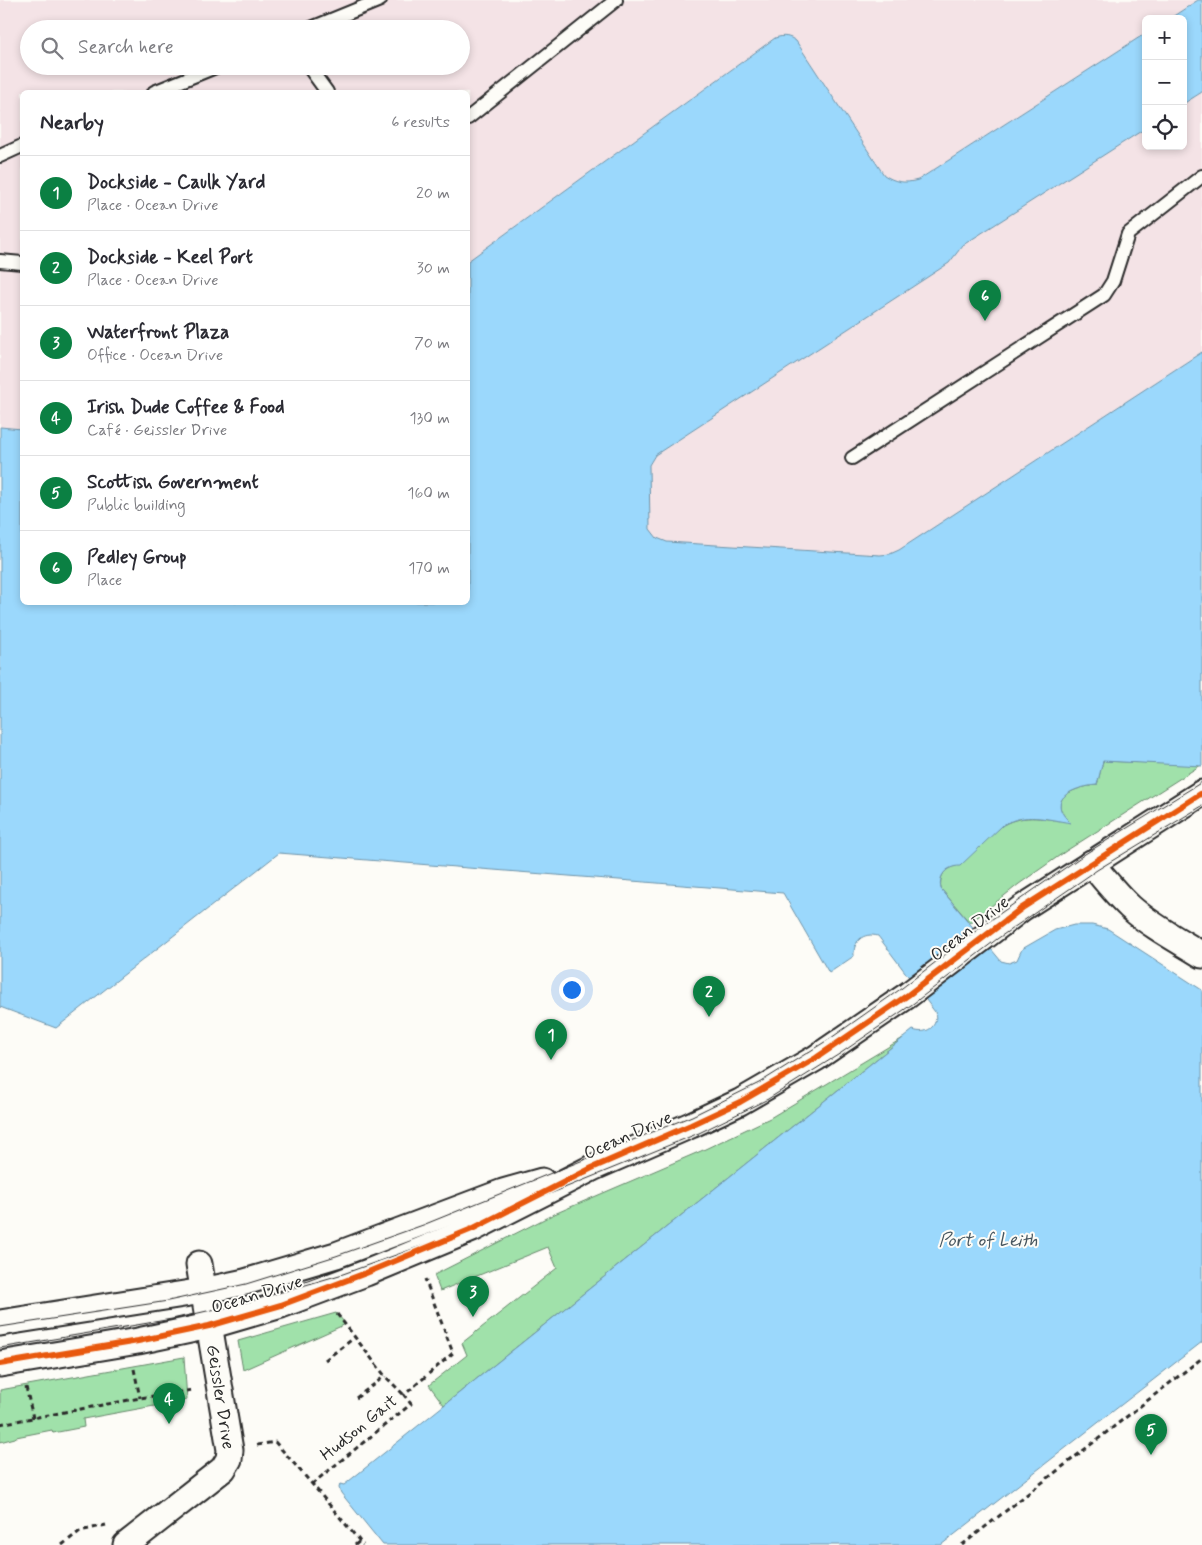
<!DOCTYPE html>
<html lang="en">
<head>
<meta charset="utf-8">
<style>
  :root { --surface:#fff; --page:#f2f2f3; --text:#2b2b33; --muted:#7c7c81; --line:#e1e1e2; --accent:#0b8043 }
  body { margin:0; font-family:Mynerve,sans-serif; background:var(--page); color:var(--text) }
  .controls { position:absolute; right:15px; top:15px; display:grid; overflow:hidden; border-radius:8px; box-shadow:0 2px 8px #0003 }
  .controls button { width:45px; height:45px; display:grid; place-items:center; padding:0; border:0; border-bottom:1px solid var(--line); background:var(--surface); color:var(--text); font:25px sans-serif }
  .you { position:absolute; left:571px; top:989px; width:18px; height:18px; margin:-12px; border:4px solid #fff; border-radius:50%; background:#1a73e8; box-shadow:0 0 0 8px #1a73e833 }
  .badge { display:grid; place-items:center; width:32px; height:32px; border-radius:50%; background:var(--accent); color:#fff; font-size:16px; font-weight:700 }
  .pin { position:absolute; translate:-50% -41px; filter:drop-shadow(0 1px 2px #0008) }
  .pin::after { content:''; position:absolute; top:26px; width:18px; height:15px; background:inherit; clip-path:polygon(0 0,100% 0,50% 100%) }
  .list { margin:0; padding:0; list-style:none }
  h2 { display:flex; justify-content:space-between; align-items:center; height:65px; margin:0; padding:0 20px; font-size:21px }
  h2 small { font-size:16px; font-weight:400; color:var(--muted) }
  .list li { display:grid; grid-template-columns:32px 1fr auto; gap:15px; align-items:center; box-sizing:border-box; height:75px; padding:0 20px; border-top:1px solid var(--line) }
  .list b { display:block; font-size:19px; white-space:nowrap }
  .list p { margin:0; font-size:16px; white-space:nowrap; color:var(--muted) }
  .list em { font-size:16px; font-style:normal; color:var(--muted) }
  .icon { flex:none; width:28px; height:28px; fill:none; stroke:currentColor; stroke-width:2; stroke-linecap:round; stroke-linejoin:round }
  .map { position:relative; flex:none; width:1202px; height:1545px; overflow:hidden }
  .search { position:absolute; background:var(--surface); box-shadow:0 2px 8px #0003; left:20px; top:20px; width:450px; height:55px; display:flex; align-items:center; gap:12px; box-sizing:border-box; padding:0 18px; border-radius:28px; color:var(--muted); font-size:19px }
  .panel { position:absolute; background:var(--surface); box-shadow:0 2px 8px #0003; left:20px; top:90px; width:450px; height:515px; border-radius:8px }
  .map>svg:first-child { display:block }
</style>
</head>
<body>
<div class="map">
<svg width="1202" height="1545" viewBox="0 0 1202 1545">
  <rect width="100%" height="100%" fill="#fdfcf7"/>
  <filter id="ink" filterUnits="userSpaceOnUse"><feTurbulence type="fractalNoise" baseFrequency=".02" numOctaves="2"/><feDisplacementMap in="SourceGraphic" scale="10" xChannelSelector="R" yChannelSelector="G"/><feConvolveMatrix kernelMatrix="1 2 1 2 8 2 1 2 1" color-interpolation-filters="sRGB"/></filter>
  <g filter="url(#ink)">
    <!-- built -->
    <g fill="#f4e3e6" fill-rule="evenodd">
      <path d="M 0,0 L 1198,0 L 1169,19 L 1146,19 L 1146,33 L 918,180 L 909,182 L 892,180 L 884,175 L 796,41 L 789,37 L 782,36 L 775,38 L 468,261 L 468,92 L 22,92 L 22,429 L 0,427 ZM 29,29 L 461,29 L 461,66 L 29,66 Z"/>
      <path d="M 1202,92 L 1202,352 L 899,550 L 890,554 L 880,555 L 667,542 L 657,538 L 651,532 L 650,525 L 649,465 L 655,455 L 949,263 L 963,245 L 1146,128 L 1146,146 L 1183,146 L 1183,104 Z"/>
    </g>
    <!-- green -->
    <g fill="#a0e1aa" stroke="#66866a">
      <path d="M 1103,761 L 1201,765 L 1066,851 L 1019,884 L 970,923 L 941,889 C 939,877 944,868 956,866 L 1003,825 C 1025,813 1045,819 1070,822 C 1044,798 1075,787 1097,785 Z"/>
      <path d="M 903,1038 L 444,1405 L 429,1385 L 467,1355 L 462,1343 L 557,1268 L 548,1247 L 440,1291 L 434,1275 L 552,1215 L 701,1151 L 770,1118 Z"/>
      <path d="M 336,1313 L 346,1324 L 243,1370 L 238,1341 Z"/>
      <path d="M 184,1357 L 187,1400 L 83,1419 L 84,1427 L 53,1433 L 52,1430 L 16,1437 L 15,1438 L 0,1442 L 0,1390 Z"/>
    </g>
    <!-- water -->
    <g fill="#9bd8fc" stroke="#6e93a8">
      <path d="M 1198,0 L 1202,0 L 1202,92 L 1183,104 L 1183,19 L 1169,19 Z"/>
      <path d="M 1146,33 L 1146,128 L 963,245 L 949,263 L 655,455 L 649,465 L 650,529 L 657,538 L 667,542 L 880,555 L 890,554 L 899,550 L 1202,352 L 1202,766 L 1103,761 L 1097,785 C 1073,787 1044,799 1071,823 C 1046,819 1025,812 1003,825 L 960,866 C 946,866 938,876 941,889 L 1001,961 L 1009,963 L 1017,960 L 1022,949 L 1055,930 L 1074,925 L 1092,925 L 1108,929 L 1202,990 L 1202,1342 L 941,1545 L 383,1545 L 341,1493 L 339,1488 L 340,1484 L 344,1485 L 913,1030 C 926,1035 939,1027 935,1012 L 878,936 C 863,932 853,941 854,956 L 829,973 L 783,893 L 279,853 L 56,1028 L 0,1007 L 0,427 L 22,429 L 22,602 L 468,602 L 468,261 L 775,38 C 784,35 789,36 796,41 L 884,175 C 895,182 904,184 918,180 Z"/>
    </g>
    <g fill="none" stroke-linecap="round" stroke-linejoin="round">
      <defs>
        <g id="lane">
          <path d="M 309,29 L 380,0"/>
          <path d="M 308,66 L 327,92"/>
          <path d="M 154,92 L 218,66"/>
          <path d="M 468,118 L 616,0"/>
          <path d="M 0,156 L 22,146"/>
          <path d="M 0,261 L 22,263"/>
          <path d="M 852,458 L 1104,295 L 1113,281 L 1128,234 L 1202,176"/>
        </g>
        <g id="street">
          <path d="M 1091,863 C 1103,878 1115,893 1130,907 C 1151,926 1178,940 1202,955"/>
          <path d="M 0,1323 L 203,1291 L 245,1282 L 336,1255 L 503,1192 L 542,1181"/>
          <path d="M 0,1364 L 138,1341 L 209,1326 L 281,1305 L 366,1273 L 472,1229 L 592,1168 L 691,1125 L 740,1102 L 816,1058 L 908,995 L 1022,908 L 1202,793"/>
          <path d="M 126,1545 L 223,1469 L 229,1459 L 230,1450 L 199,1264"/>
        </g>
      </defs>
      <!-- lane casing -->
      <use href="#lane" stroke="#2b2b2b" stroke-width="16"/>
      <!-- street casing -->
      <use href="#street" stroke="#2b2b2b" stroke-width="29"/>
      <!-- path -->
      <g stroke="#2b2b2b" stroke-width="3" stroke-dasharray="5 4" stroke-linecap="butt">
        <path d="M 337,1314 L 385,1376 L 404,1395"/>
        <path d="M 325,1360 L 354,1338"/>
        <path d="M 134,1369 L 140,1398"/>
        <path d="M 26,1387 L 33,1418"/>
        <path d="M 356,1398 L 385,1376"/>
        <path d="M 0,1424 L 140,1398 L 193,1390"/>
        <path d="M 257,1445 L 275,1442 L 312,1484 L 363,1545"/>
        <path d="M 312,1484 L 411,1404 L 404,1395 L 453,1353 L 425,1279"/>
        <path d="M 62,1545 L 80,1531 L 106,1525"/>
        <path d="M 355,1545 L 360,1541"/>
        <path d="M 962,1545 L 1202,1358"/>
      </g>
      <!-- lane -->
      <use href="#lane" stroke="#fdfcf7" stroke-width="12"/>
      <!-- street -->
      <use href="#street" stroke="#fdfcf7" stroke-width="25"/>
      <!-- tram -->
      <g stroke="#2b2b2b" stroke-width="1">
        <path d="M 0,1327 L 168,1301 L 246,1284 L 336,1256 L 423,1225 L 692,1116 L 759,1083 L 831,1038 L 902,988 L 985,924 L 1085,854 L 1202,782"/>
        <path d="M 0,1348 L 172,1319 L 251,1301 L 343,1274 L 432,1242 L 699,1133 L 768,1099 L 841,1053 L 914,1003 L 997,939 L 1097,870 L 1202,806"/>
      </g>
      <defs>
        <path id="cycleway" d="M 0,1364 L 138,1341 L 209,1326 L 281,1305 L 366,1273 L 472,1229 L 592,1168 L 691,1125 L 740,1102 L 816,1058 L 908,995 L 1022,908 L 1202,793"/>
      </defs>
      <!-- cycleway casing -->
      <use href="#cycleway" stroke="#fdfcf7" stroke-width="9"/>
      <!-- cycleway -->
      <use href="#cycleway" stroke="#e8590c" stroke-width="6"/>
    </g>
  </g>
  <g text-anchor="middle" dominant-baseline="central" stroke-width="4" stroke-linejoin="round" paint-order="stroke">
    <!-- street labels -->
    <g font-size="18" fill="#2b2b2b" stroke="#fdfcf7">
      <text transform="translate(970 929) rotate(-38)">Ocean Drive</text>
      <text transform="translate(628 1136) rotate(-24)">Ocean Drive</text>
      <text transform="translate(257 1295) rotate(-17)">Ocean Drive</text>
      <text transform="translate(220 1397) rotate(81)">Geissler Drive</text>
      <text transform="translate(359 1428) rotate(-39)">Hudson Gait</text>
    </g>
    <!-- water labels -->
    <g font-size="19" font-style="italic" fill="#47565f" stroke="#fdfcf7">
      <text x="988" y="1240">Port of Leith</text>
    </g>
  </g>
</svg>
<div class="controls">
<button>+</button>
<button>−</button>
<button><svg class="icon" aria-label="locate" viewBox="0 0 24 24"><circle cx="12" cy="12" r="6"/><path d="M12 2v4M12 18v4M2 12h4M18 12h4"/></svg></button>
</div>
<div class="you"></div>
<div class="pin badge" style="left:551px;top:1060px">1</div>
<div class="pin badge" style="left:709px;top:1017px">2</div>
<div class="pin badge" style="left:473px;top:1317px">3</div>
<div class="pin badge" style="left:169px;top:1424px">4</div>
<div class="pin badge" style="left:1151px;top:1455px">5</div>
<div class="pin badge" style="left:985px;top:321px">6</div>
<div class="search"><svg class="icon" aria-label="search" viewBox="0 0 24 24"><circle cx="10" cy="10" r="6"/><path d="M15 15l6 6"/></svg>Search here</div>
<section class="panel">
<h2>Nearby<small>6 results</small></h2>
<ul class="list">
<li><span class="badge">1</span><div><b>Dockside - Caulk Yard</b><p>Place · Ocean Drive</p></div><em>20 m</em></li>
<li><span class="badge">2</span><div><b>Dockside - Keel Port</b><p>Place · Ocean Drive</p></div><em>30 m</em></li>
<li><span class="badge">3</span><div><b>Waterfront Plaza</b><p>Office · Ocean Drive</p></div><em>70 m</em></li>
<li><span class="badge">4</span><div><b>Irish Dude Coffee &amp; Food</b><p>Café · Geissler Drive</p></div><em>130 m</em></li>
<li><span class="badge">5</span><div><b>Scottish Government</b><p>Public building</p></div><em>160 m</em></li>
<li><span class="badge">6</span><div><b>Pedley Group</b><p>Place</p></div><em>170 m</em></li>
</ul>
</section>
</div>
</body>
</html>
